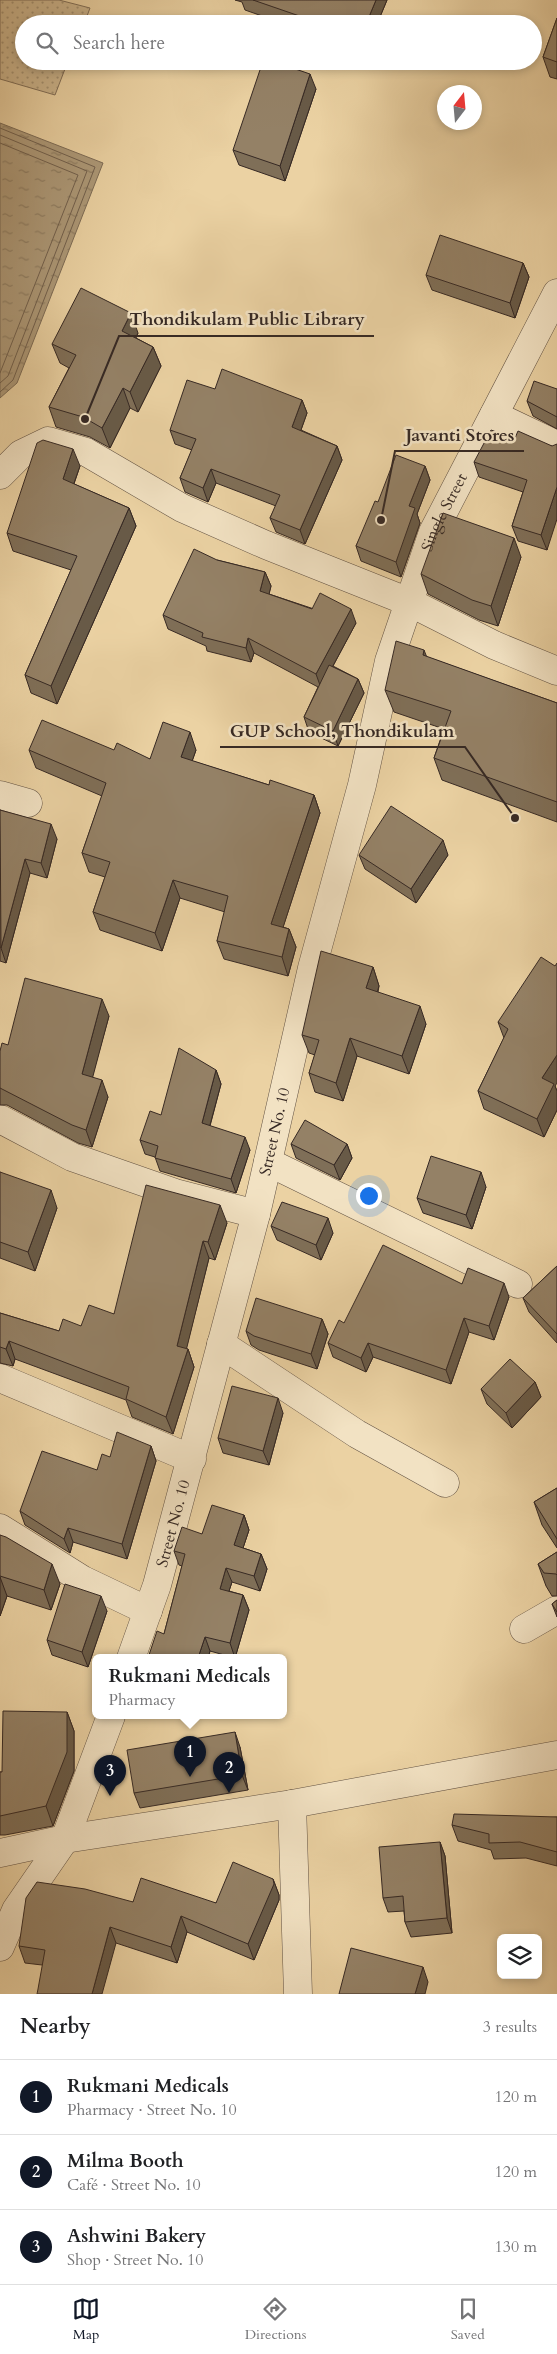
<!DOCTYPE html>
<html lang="en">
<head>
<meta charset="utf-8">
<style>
  :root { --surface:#fff; --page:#f6f6f6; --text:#202124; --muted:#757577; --line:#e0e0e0; --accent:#111827 }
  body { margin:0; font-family:Cardo,serif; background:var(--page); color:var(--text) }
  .controls { position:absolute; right:15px; bottom:15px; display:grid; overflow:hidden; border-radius:8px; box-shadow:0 2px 8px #0003 }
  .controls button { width:45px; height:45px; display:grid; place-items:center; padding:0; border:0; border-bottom:1px solid var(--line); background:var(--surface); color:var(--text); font:25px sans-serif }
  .compass { position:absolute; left:437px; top:85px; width:45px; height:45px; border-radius:50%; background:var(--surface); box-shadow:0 2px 8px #0003; rotate:16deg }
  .you { position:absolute; left:368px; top:1195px; width:18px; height:18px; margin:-12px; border:4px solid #fff; border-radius:50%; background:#1a73e8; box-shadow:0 0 0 8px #1a73e833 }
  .badge { display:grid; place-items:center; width:32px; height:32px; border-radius:50%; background:var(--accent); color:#fff; font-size:16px; font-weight:700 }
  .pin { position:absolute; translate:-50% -41px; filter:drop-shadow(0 1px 2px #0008) }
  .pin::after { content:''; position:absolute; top:26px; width:18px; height:15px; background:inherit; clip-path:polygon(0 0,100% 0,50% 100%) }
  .popup { position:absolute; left:92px; top:1654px; width:195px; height:65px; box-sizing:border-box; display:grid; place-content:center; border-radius:8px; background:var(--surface); filter:drop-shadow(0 1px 4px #0005); font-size:16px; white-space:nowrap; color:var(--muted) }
  .popup b { font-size:19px; color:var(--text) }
  .popup::after { content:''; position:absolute; left:50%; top:100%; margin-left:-10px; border:10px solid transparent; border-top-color:var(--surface) }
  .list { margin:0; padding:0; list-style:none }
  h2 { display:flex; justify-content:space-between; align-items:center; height:65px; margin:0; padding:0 20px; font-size:21px }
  h2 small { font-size:16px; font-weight:400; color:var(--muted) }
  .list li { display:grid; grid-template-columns:32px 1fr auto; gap:15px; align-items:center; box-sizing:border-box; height:75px; padding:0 20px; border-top:1px solid var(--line) }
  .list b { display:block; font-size:19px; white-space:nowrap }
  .list p { margin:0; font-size:16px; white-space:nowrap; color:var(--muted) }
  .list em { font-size:16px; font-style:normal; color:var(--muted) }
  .icon { flex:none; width:28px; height:28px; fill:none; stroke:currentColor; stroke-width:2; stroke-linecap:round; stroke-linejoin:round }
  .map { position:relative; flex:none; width:557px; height:1994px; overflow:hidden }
  .search { position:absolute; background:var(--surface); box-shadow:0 2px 8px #0003; left:15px; right:15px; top:15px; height:55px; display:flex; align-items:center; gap:12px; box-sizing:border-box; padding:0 18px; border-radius:28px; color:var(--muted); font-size:19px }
  .sheet { height:290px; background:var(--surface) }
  nav { display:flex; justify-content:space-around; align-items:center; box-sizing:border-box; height:70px; border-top:1px solid var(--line); background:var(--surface); font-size:14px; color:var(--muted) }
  nav a { display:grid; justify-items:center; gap:2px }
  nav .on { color:var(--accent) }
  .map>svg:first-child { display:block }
</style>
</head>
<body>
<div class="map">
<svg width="557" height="1994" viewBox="0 0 557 1994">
  <defs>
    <pattern id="park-dots" width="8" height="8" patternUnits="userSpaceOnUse" patternTransform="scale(1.25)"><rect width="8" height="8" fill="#ccb58d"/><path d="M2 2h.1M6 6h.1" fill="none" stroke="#a69373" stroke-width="1.8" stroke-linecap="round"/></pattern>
    <pattern id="water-ripples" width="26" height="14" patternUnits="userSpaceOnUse" patternTransform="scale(1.25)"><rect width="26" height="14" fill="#ad9978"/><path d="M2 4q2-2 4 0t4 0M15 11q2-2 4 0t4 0" fill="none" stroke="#8e7d62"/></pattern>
  </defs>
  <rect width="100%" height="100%" fill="#ebd2a3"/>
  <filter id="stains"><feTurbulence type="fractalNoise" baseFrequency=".004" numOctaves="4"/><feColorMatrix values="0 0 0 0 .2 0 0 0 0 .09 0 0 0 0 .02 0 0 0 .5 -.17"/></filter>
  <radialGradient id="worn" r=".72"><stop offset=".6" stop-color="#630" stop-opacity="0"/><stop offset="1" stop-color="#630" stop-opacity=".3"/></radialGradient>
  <!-- park -->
  <path fill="url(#park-dots)" stroke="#816f58" d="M 0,0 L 59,0 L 90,8 L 84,24 L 24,24 L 24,61 L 68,61 L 55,95 L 0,79 Z"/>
  <!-- water -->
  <path fill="url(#water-ripples)" stroke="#7d6c56" d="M 0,123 L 103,163 L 17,383 L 0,398 Z"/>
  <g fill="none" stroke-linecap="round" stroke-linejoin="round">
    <!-- shore -->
    <g stroke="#72614e" stroke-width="1">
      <path d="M 0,128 L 95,167 L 13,380 L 0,392"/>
      <path d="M 0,135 L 87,171 L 8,376 L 0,383"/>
      <path d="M 0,143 L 78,175 L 0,373"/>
    </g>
    <defs>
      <g id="minor">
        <path d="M 494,415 L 557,445"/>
        <path d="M 0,475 L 21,454 L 48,441 L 86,452 L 182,508 L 266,545 L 409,602 L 494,645 L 557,671"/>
        <path d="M 0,795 L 28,803"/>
        <path d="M 0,1119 L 72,1157 L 175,1193 L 256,1214"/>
        <path d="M 268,1162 L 518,1284"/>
        <path d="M 221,1344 L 357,1434 L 445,1483"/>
        <path d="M 0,1378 L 192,1459"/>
        <path d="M 0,1528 L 83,1580 L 148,1611"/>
        <path d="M 524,1629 L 557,1610"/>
        <path id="s1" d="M 131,1658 L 157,1585 L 256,1214 L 312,968 L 362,785 L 389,661 L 433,532 L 557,293"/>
        <path d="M 292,1804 L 298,1994"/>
        <path d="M 0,1853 L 65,1839 L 292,1804 L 557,1755"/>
        <path d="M 0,1947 L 16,1910 L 65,1839 L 111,1716"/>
      </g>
    </defs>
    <!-- minor casing -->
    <use href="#minor" stroke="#635344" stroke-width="29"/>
    <!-- minor -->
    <use href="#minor" stroke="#f2e2c3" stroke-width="28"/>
  </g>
  <!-- wall -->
  <g fill="#7f6f58" stroke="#362924">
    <path d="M 235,0 L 387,0 L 377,24 L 285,24 L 245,10 L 242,2 Z"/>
    <path d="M 557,18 L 557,79 L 550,77 L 543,57 Z"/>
    <path d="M 316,89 L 285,181 L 239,165 L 233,150 Z"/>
    <path d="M 523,263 L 529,277 L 515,318 L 432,290 L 426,275 Z"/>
    <path d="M 138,333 L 136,338 L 153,347 L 161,366 L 138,412 L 130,408 L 110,448 L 90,437 L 56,427 L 49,407 L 69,368 L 60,363 L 52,344 Z"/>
    <path d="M 215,389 L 302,400 L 307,413 L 301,430 L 337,446 L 342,460 L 305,544 L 276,532 L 270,518 L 276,506 L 216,483 L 208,502 L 185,492 L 180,478 L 192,450 L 175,444 L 170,430 Z"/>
    <path d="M 557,389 L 557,429 L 533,416 L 527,401 Z"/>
    <path d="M 515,438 L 552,446 L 547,550 L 518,541 L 512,526 L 523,492 L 479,477 L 474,462 Z"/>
    <path d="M 80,466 L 74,484 L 129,508 L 136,526 L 57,704 L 31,693 L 25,675 L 71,570 L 13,551 L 7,533 Z"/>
    <path d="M 425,466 L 430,480 L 417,514 L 420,523 L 401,577 L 361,561 L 356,546 L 378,502 Z"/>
    <path d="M 521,557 L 498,626 L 479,620 L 428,594 L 421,574 Z"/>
    <path d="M 217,560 L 265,572 L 271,586 L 269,594 L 356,623 L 333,666 L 358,679 L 364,693 L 338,746 L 309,732 L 304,717 L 318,687 L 254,653 L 251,662 L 207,651 L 206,646 L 168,629 L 163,615 Z"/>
    <path d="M 427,657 L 557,703 L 557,822 L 442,780 L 434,758 L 444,729 L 394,712 L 385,690 Z"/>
    <path d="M 29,750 L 150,759 L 196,750 L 192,761 L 269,785 L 314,795 L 320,813 L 283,927 L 289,929 L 296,947 L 288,976 L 224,959 L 217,941 L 225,912 L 180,898 L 162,951 L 100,930 L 93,912 L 105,877 L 89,872 L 82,853 L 102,796 L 36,768 Z"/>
    <path d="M 0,810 L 57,839 L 47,878 L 30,873 L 6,963 L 0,961 Z"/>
    <path d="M 359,855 L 448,855 L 416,903 L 365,869 Z"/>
    <path d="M 555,966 L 555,1086 L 557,1091 L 557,1110 L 544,1137 L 484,1109 L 478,1091 L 504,1038 L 498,1022 Z"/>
    <path d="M 373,967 L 379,986 L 378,992 L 426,1024 L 409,1074 L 357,1056 L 343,1101 L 315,1092 L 309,1073 L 315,1055 L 309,1053 L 302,1035 Z"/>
    <path d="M 109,1016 L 92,1077 L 108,1097 L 92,1147 L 78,1143 L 7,1105 L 0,1105 L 0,1051 L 8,1045 Z"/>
    <path d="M 216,1070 L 221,1084 L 210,1126 L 250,1150 L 236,1193 L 160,1171 L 155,1157 L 145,1154 L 140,1140 L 161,1115 Z"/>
    <path d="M 291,1144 L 347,1144 L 352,1158 L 340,1180 L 296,1158 Z"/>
    <path d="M 0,1172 L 57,1208 L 35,1271 L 0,1258 Z"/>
    <path d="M 486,1187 L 472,1229 L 423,1213 L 417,1198 Z"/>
    <path d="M 227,1223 L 215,1260 L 209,1258 L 186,1349 L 188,1349 L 194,1367 L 173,1434 L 132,1417 L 126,1400 L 15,1359 L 13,1366 L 0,1363 L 0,1313 L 59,1331 L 81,1326 L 114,1314 Z"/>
    <path d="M 271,1226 L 333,1233 L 321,1260 L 277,1240 Z"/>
    <path d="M 557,1266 L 557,1343 L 529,1312 L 523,1298 Z"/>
    <path d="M 462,1284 L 509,1297 L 494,1340 L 469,1332 L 451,1384 L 373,1357 L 366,1372 L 333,1357 L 328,1343 L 344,1323 Z"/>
    <path d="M 322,1319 L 328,1334 L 317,1369 L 259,1350 L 251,1345 L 246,1331 Z"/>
    <path d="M 535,1382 L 541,1397 L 512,1428 L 487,1404 L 481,1389 Z"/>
    <path d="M 283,1413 L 269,1465 L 223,1453 L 218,1438 Z"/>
    <path d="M 151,1446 L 156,1461 L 127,1559 L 73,1542 L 70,1553 L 25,1525 L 20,1511 L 97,1470 L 110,1457 Z"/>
    <path d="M 557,1488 L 557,1548 L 542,1525 L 534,1502 Z"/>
    <path d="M 244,1515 L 249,1530 L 243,1548 L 261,1554 L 267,1569 L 260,1591 L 232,1582 L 229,1591 L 243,1595 L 249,1610 L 235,1658 L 210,1651 L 208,1658 L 148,1658 L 164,1634 L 182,1566 L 179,1565 L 174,1551 L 202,1534 Z"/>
    <path d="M 0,1535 L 60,1584 L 51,1610 L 7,1596 L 0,1616 Z"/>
    <path d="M 557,1552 L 557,1596 L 552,1596 L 546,1586 L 538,1564 Z"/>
    <path d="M 557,1600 L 557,1617 L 552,1604 Z"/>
    <path d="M 107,1611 L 88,1667 L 52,1655 L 47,1640 Z"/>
    <path d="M 67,1712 L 74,1731 L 74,1771 L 53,1826 L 5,1835 L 0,1835 L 0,1772 L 2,1772 Z"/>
    <path d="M 240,1747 L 248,1790 L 140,1808 L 134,1793 Z"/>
    <path d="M 557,1817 L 557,1866 L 526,1858 L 494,1859 L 491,1850 L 458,1841 L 452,1825 Z"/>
    <path d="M 440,1842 L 445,1856 L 452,1933 L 411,1937 L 405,1922 L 404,1911 L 388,1912 L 383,1898 Z"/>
    <path d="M 273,1879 L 279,1895 L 279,1900 L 254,1960 L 187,1932 L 177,1963 L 116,1943 L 42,1965 L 25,1963 L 19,1946 L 133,1902 L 216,1903 Z"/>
  </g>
  <!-- shaded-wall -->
  <g fill="#685a47" stroke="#362924">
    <path d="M 376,0 L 387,0 L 377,24 L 366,24 Z"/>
    <path d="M 310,74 L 316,89 L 285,181 L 280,166 Z"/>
    <path d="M 523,263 L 529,277 L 515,318 L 510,303 Z"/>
    <path d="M 131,313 L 138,333 L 129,351 L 122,331 Z"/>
    <path d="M 153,347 L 161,366 L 138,412 L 130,392 Z"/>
    <path d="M 123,388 L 130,408 L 110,448 L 102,428 Z"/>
    <path d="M 302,400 L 307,413 L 297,441 L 292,427 Z"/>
    <path d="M 337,446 L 342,460 L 305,544 L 300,530 Z"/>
    <path d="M 73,449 L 80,466 L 69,497 L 63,479 Z"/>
    <path d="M 425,466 L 430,480 L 417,514 L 420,523 L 401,577 L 396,562 L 409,506 Z"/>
    <path d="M 211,469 L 216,483 L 208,502 L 203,488 Z"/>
    <path d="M 557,487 L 557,519 L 547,550 L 541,535 Z"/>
    <path d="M 129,508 L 136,526 L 57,704 L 51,686 Z"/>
    <path d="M 514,538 L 521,557 L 498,626 L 491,606 Z"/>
    <path d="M 265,572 L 271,586 L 266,606 L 260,591 Z"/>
    <path d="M 351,609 L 356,623 L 321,688 L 316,674 Z"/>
    <path d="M 248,638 L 254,653 L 251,662 L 246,648 Z"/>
    <path d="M 424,650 L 433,673 L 423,655 Z"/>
    <path d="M 358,679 L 364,693 L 338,746 L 333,731 Z"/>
    <path d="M 190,732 L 196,750 L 187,776 L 181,757 Z"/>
    <path d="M 314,795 L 320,813 L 278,943 L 271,924 Z"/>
    <path d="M 51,824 L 57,839 L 47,878 L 41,863 Z"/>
    <path d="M 443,840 L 448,855 L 416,903 L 411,889 Z"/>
    <path d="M 25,859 L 30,873 L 6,963 L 1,948 Z"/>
    <path d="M 173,880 L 180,898 L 162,951 L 155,933 Z"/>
    <path d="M 289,929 L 296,947 L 288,976 L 282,957 Z"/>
    <path d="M 373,967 L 379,986 L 373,1006 L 366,988 Z"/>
    <path d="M 102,999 L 109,1016 L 89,1091 L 82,1074 Z"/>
    <path d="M 420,1006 L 426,1024 L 409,1074 L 402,1056 Z"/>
    <path d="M 350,1038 L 357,1056 L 343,1101 L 336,1083 Z"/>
    <path d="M 557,1055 L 557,1083 L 555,1086 L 557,1091 L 557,1110 L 544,1137 L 537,1119 L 542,1078 Z"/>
    <path d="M 216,1070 L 221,1084 L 207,1136 L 202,1123 Z"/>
    <path d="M 102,1080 L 108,1097 L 92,1147 L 86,1130 Z"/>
    <path d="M 245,1137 L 250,1150 L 236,1193 L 231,1179 Z"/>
    <path d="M 347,1144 L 352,1158 L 340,1180 L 334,1165 Z"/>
    <path d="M 481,1172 L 486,1187 L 472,1229 L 466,1215 Z"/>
    <path d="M 51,1190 L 57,1208 L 35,1271 L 28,1252 Z"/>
    <path d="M 220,1205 L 227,1223 L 215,1260 L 208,1242 Z"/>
    <path d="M 328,1218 L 333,1233 L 321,1260 L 316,1245 Z"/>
    <path d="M 203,1241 L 209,1258 L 183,1363 L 177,1346 Z"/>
    <path d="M 504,1283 L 509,1297 L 494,1340 L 489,1326 Z"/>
    <path d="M 464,1318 L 469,1332 L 451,1384 L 446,1370 Z"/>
    <path d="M 322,1319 L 328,1334 L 317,1369 L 311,1354 Z"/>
    <path d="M 9,1341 L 15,1359 L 13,1366 L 6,1349 Z"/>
    <path d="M 368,1343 L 373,1357 L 366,1372 L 361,1358 Z"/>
    <path d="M 188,1349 L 194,1367 L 173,1434 L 166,1417 Z"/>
    <path d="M 535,1382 L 541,1397 L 512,1428 L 506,1413 Z"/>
    <path d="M 278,1398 L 283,1413 L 269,1465 L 263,1451 Z"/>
    <path d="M 151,1446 L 156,1461 L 127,1559 L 122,1544 Z"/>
    <path d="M 244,1515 L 249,1530 L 239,1560 L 234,1545 Z"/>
    <path d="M 68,1528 L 73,1542 L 70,1553 L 64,1539 Z"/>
    <path d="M 261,1554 L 267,1569 L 260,1591 L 254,1576 Z"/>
    <path d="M 52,1564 L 60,1584 L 51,1610 L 44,1590 Z"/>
    <path d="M 226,1568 L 232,1582 L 225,1603 L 220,1589 Z"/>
    <path d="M 0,1577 L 7,1596 L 0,1616 Z"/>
    <path d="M 243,1595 L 249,1610 L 235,1658 L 230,1643 Z"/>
    <path d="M 101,1596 L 107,1611 L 88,1667 L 82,1652 Z"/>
    <path d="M 205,1637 L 210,1651 L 208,1658 L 198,1658 Z"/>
    <path d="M 67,1712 L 74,1731 L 74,1771 L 53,1826 L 46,1806 Z"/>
    <path d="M 235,1732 L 240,1747 L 248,1790 L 242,1775 Z"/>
    <path d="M 440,1842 L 445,1856 L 452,1933 L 447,1918 Z"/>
    <path d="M 273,1879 L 279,1895 L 279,1900 L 254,1960 L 248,1944 Z"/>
    <path d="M 181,1916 L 187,1932 L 177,1963 L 171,1947 Z"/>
    <path d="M 110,1927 L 116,1943 L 102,1994 L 92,1994 Z"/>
    <path d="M 423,1967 L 428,1982 L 425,1994 L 415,1994 Z"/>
  </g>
  <!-- building -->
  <g fill="#948166" stroke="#362924">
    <path d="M 253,0 L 376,0 L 366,24 L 313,24 L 314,21 Z"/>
    <path d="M 557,18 L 557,62 L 543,57 Z"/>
    <path d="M 263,61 L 272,61 L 310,74 L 280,166 L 233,150 Z"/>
    <path d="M 440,235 L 523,263 L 510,303 L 426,275 Z"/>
    <path d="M 81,288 L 131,313 L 122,331 L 153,347 L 130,392 L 123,388 L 102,428 L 83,417 L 49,407 L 76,355 L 52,344 Z"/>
    <path d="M 222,369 L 302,400 L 292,427 L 337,446 L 300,530 L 270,518 L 280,495 L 211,469 L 203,488 L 180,478 L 196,439 L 170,430 L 187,380 L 215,389 Z"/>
    <path d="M 534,381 L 557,389 L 557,417 L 527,401 Z"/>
    <path d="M 491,430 L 515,438 L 518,431 L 552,446 L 557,444 L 557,487 L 541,535 L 512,526 L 527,480 L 474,462 Z"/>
    <path d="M 43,440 L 73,449 L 63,479 L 129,508 L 51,686 L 25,675 L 77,556 L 7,533 L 37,443 Z"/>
    <path d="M 396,455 L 425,466 L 409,506 L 415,508 L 396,562 L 356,546 L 375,501 L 378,502 Z"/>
    <path d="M 443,513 L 514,538 L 491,606 L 472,600 L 421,574 Z"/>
    <path d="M 194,549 L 217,560 L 265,572 L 260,591 L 312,609 L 320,593 L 351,609 L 316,674 L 248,638 L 246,648 L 202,637 L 203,633 L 163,615 Z"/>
    <path d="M 396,641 L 424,650 L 423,655 L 557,703 L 557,802 L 434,758 L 451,711 L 385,690 Z"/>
    <path d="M 329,665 L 358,679 L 333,731 L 304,717 Z"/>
    <path d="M 42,720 L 114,750 L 117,743 L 150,759 L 163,722 L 190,732 L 181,757 L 269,785 L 270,780 L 314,795 L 271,924 L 289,929 L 282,957 L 217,941 L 228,896 L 173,880 L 155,933 L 93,912 L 110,862 L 82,853 L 106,783 L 29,750 Z"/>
    <path d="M 391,806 L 443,840 L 411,889 L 359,855 Z"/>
    <path d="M 0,810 L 51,824 L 41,863 L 25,859 L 1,948 Z"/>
    <path d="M 321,951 L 373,967 L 366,988 L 420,1006 L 402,1056 L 350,1038 L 336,1083 L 309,1073 L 319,1040 L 302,1035 Z"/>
    <path d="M 541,957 L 555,966 L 557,963 L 557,1055 L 542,1078 L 554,1084 L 537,1119 L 478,1091 L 508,1029 L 498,1022 Z"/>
    <path d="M 25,978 L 102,999 L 82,1074 L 102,1080 L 86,1130 L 72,1125 L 0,1088 L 0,1051 L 2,1043 L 8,1045 Z"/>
    <path d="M 179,1048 L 216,1070 L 202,1123 L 245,1137 L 231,1179 L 155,1158 L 158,1146 L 140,1140 L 150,1111 L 161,1115 Z"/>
    <path d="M 305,1120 L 347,1144 L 334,1165 L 291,1144 Z"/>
    <path d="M 431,1156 L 481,1172 L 466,1215 L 417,1198 Z"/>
    <path d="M 0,1172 L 51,1190 L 28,1252 L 0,1242 Z"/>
    <path d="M 146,1185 L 220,1205 L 208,1242 L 203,1241 L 177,1346 L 188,1349 L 166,1417 L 126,1399 L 129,1387 L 9,1341 L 6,1349 L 0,1347 L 0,1313 L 59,1331 L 63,1319 L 81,1326 L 89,1305 L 114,1314 Z"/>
    <path d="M 282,1202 L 328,1218 L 316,1245 L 271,1226 Z"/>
    <path d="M 383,1245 L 462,1284 L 468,1268 L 504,1283 L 489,1326 L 464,1318 L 446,1370 L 368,1343 L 361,1358 L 328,1343 L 339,1320 L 344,1323 Z"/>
    <path d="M 557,1266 L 557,1334 L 523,1298 Z"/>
    <path d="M 256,1298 L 322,1319 L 311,1354 L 254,1336 L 246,1331 Z"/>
    <path d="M 510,1359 L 535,1382 L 506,1413 L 481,1389 Z"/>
    <path d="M 232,1386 L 278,1398 L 263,1451 L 218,1438 Z"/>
    <path d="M 117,1432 L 151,1446 L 122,1544 L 68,1528 L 64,1539 L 20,1511 L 42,1451 L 97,1470 L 102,1454 L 110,1457 Z"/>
    <path d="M 557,1488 L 557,1539 L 534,1502 Z"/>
    <path d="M 212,1505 L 244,1515 L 234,1545 L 261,1554 L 254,1576 L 226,1568 L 220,1589 L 243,1595 L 230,1643 L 205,1637 L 198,1658 L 148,1658 L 157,1631 L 164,1634 L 185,1554 L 174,1551 L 182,1527 L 202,1534 Z"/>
    <path d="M 0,1535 L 6,1537 L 52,1564 L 44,1590 L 0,1576 Z"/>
    <path d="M 557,1552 L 557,1575 L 556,1574 L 544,1573 L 538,1564 Z"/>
    <path d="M 65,1584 L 101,1596 L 82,1652 L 47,1640 Z"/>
    <path d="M 557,1600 L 557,1612 L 552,1604 Z"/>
    <path d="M 3,1711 L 67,1712 L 67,1752 L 46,1806 L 0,1816 L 0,1772 L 2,1772 Z"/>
    <path d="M 235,1732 L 242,1775 L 134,1793 L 127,1750 Z"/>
    <path d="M 454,1814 L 557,1817 L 557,1852 L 520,1842 L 489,1843 L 489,1834 L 452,1825 Z"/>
    <path d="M 440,1842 L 447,1918 L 405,1922 L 403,1896 L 383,1898 L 379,1847 Z"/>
    <path d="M 233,1862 L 273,1879 L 274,1884 L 248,1944 L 181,1916 L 171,1947 L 110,1927 L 92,1994 L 37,1994 L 38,1989 L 45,1950 L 19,1946 L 26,1898 L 37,1882 L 85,1889 L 133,1902 L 141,1878 L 216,1903 Z"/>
    <path d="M 351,1948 L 423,1967 L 415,1994 L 339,1994 Z"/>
  </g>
  <g text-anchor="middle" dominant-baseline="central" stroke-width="5" stroke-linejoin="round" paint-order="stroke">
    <!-- street labels -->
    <g font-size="16" fill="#362924" stroke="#f2e2c3">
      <text stroke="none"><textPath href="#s1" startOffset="1189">Single Street</textPath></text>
      <text stroke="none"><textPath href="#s1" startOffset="546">Street No. 10</textPath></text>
      <text stroke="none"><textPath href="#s1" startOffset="141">Street No. 10</textPath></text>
    </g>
  </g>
  <!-- callouts -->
  <path fill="none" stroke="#362924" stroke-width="2" d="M85 419L119 336H374M381 520L395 451H524M515 818L465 747H220"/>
  <g fill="#362924" stroke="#f2e2c3" stroke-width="2">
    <circle cx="85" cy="419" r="5"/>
    <circle cx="381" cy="520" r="5"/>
    <circle cx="515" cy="818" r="5"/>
  </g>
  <g font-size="18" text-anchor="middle" font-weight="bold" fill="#362924" stroke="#f2e2c3" stroke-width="5" stroke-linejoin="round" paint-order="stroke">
    <text x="247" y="325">Thondikulam Public Library</text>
    <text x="460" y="441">Javanti Stores</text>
    <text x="342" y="737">GUP School, Thondikulam</text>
  </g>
  <rect width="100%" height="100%" filter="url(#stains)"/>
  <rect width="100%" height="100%" fill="url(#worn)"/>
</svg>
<div class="controls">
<button><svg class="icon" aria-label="layers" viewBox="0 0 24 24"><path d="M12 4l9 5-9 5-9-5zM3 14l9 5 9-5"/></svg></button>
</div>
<svg class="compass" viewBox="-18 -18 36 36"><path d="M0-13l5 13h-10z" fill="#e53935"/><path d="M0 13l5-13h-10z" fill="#757577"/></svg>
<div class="you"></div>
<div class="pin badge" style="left:190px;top:1777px">1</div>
<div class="popup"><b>Rukmani Medicals</b>Pharmacy</div>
<div class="pin badge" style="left:229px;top:1793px">2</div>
<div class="pin badge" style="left:110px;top:1796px">3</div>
<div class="search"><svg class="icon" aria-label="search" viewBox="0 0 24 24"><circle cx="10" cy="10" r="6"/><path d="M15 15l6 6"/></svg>Search here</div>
</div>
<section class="sheet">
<h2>Nearby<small>3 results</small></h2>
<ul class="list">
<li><span class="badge">1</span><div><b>Rukmani Medicals</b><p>Pharmacy · Street No. 10</p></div><em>120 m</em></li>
<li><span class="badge">2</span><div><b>Milma Booth</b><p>Café · Street No. 10</p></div><em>120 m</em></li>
<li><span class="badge">3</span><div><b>Ashwini Bakery</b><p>Shop · Street No. 10</p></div><em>130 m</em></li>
</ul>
</section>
<nav>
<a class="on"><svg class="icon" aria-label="map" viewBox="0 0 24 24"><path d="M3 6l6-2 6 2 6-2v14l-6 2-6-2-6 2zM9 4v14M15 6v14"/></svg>Map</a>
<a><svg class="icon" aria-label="directions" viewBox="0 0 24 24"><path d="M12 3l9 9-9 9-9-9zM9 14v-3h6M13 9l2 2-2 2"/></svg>Directions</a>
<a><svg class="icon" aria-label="saved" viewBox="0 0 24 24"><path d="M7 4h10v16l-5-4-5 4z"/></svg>Saved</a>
</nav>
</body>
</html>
